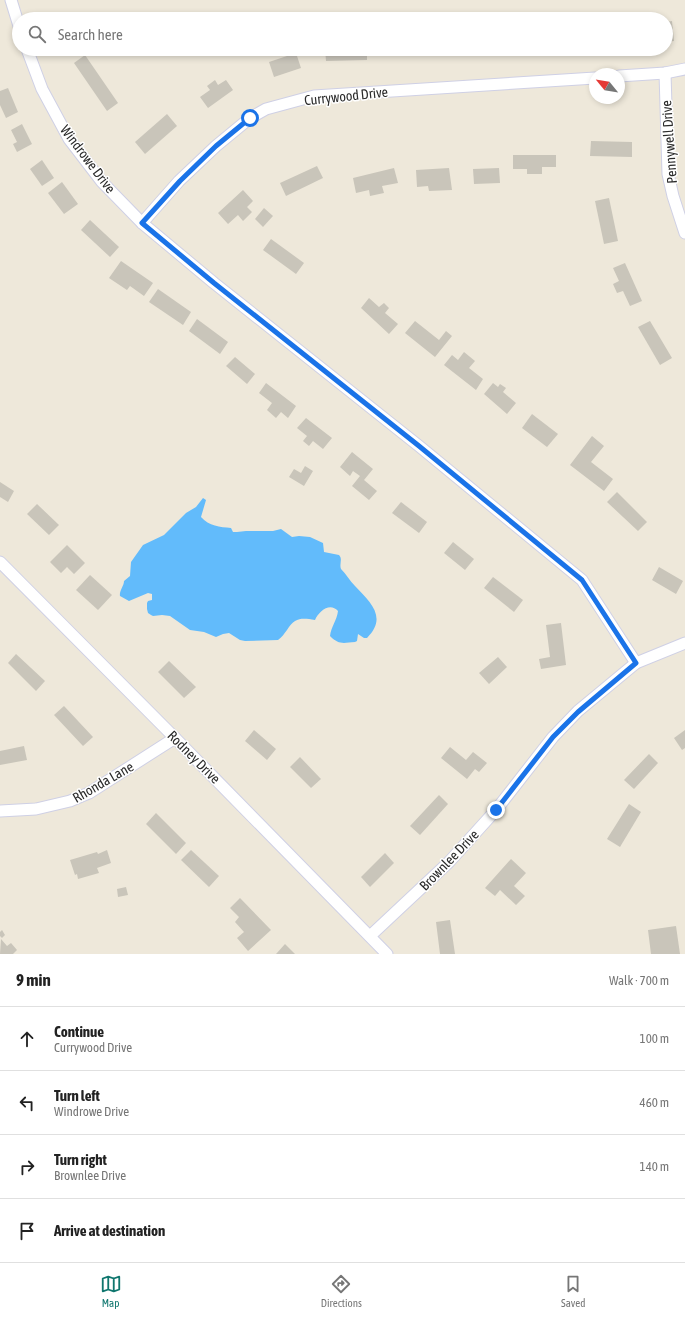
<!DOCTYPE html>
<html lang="en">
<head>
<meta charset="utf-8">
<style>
  :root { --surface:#fff; --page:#f2f2f2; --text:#222; --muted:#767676; --line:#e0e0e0; --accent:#0f766e }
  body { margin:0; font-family:"Asap Condensed",sans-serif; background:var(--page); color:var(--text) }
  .compass { position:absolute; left:589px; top:68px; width:36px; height:36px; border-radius:50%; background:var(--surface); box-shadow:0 2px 6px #0003; rotate:300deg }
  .stop { position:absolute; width:12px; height:12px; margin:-9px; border:3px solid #1a73e8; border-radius:50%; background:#fff }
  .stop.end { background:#1a73e8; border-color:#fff; box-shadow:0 1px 4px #0008 }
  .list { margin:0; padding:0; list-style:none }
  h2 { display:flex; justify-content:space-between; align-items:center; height:52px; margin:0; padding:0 16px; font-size:17px }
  h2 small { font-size:13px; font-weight:400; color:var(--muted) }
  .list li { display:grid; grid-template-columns:26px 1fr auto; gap:12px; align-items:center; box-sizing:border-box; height:64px; padding:0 16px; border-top:1px solid var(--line) }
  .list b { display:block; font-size:15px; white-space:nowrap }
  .list p { margin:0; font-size:13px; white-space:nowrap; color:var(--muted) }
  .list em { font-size:13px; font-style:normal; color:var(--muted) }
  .icon { flex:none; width:22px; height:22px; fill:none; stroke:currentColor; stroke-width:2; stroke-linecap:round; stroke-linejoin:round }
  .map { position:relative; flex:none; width:685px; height:954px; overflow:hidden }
  .search { position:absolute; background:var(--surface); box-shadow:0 2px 6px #0003; left:12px; right:12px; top:12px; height:44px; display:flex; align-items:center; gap:10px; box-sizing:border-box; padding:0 14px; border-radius:22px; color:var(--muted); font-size:15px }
  .sheet { height:308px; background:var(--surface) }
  nav { display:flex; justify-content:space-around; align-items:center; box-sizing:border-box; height:56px; border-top:1px solid var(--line); background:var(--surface); font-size:11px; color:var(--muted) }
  nav a { display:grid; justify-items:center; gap:2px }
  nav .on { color:var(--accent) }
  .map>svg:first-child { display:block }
</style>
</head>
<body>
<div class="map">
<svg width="685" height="954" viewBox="0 0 685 954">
  <rect width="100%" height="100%" fill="#eee8da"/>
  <!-- water -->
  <path fill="#62bbfb" d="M 203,498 L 206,500 L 201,517 C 209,526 220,527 231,528 L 233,532 L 237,532 L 246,531 L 273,531 L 281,529 L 292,537 L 299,536 L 310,537 L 323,543 L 324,552 L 339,555 C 343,559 339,564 341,569 C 346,574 350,581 355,586 C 370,602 388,617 367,638 L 364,638 L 358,634 L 357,641 L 355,642 C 343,643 339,645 330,636 C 331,627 337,620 338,611 C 330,602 319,611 315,620 C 302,618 295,617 287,630 C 284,634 282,637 278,640 L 245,641 L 240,640 L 229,633 L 223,634 L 216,637 L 204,632 L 190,630 L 170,616 L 162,615 L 153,616 L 151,615 L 148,613 L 147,609 L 147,603 L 148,601 L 152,600 L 152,594 L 148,593 L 129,601 L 120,596 C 119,591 124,586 124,581 L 130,576 L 131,562 L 143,545 L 164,535 L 186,513 L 196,507 Z"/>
  <!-- building -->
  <g fill="#c9c5ba">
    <path d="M 672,21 L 674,41 L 666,42 L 666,22 Z"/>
    <path d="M 325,49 L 367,49 L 367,60 L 326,61 Z"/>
    <path d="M 397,49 L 427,49 L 427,53 L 397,55 Z"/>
    <path d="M 454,49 L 489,49 L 489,53 L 454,54 Z"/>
    <path d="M 296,53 L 301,68 L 274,77 L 269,62 Z"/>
    <path d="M 85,55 L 118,103 L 107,111 L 74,63 Z"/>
    <path d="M 215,80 L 218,85 L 226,80 L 233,90 L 208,108 L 200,97 L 210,90 L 207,86 Z"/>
    <path d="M 8,88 L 18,112 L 6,118 L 0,105 L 0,91 Z"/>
    <path d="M 167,114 L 177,126 L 145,154 L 135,142 Z"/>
    <path d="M 22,124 L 32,144 L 17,152 L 13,144 L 17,142 L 11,130 Z"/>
    <path d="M 591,141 L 632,142 L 632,157 L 590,156 Z"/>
    <path d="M 513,155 L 556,155 L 556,167 L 542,167 L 542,174 L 527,174 L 527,169 L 513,169 Z"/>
    <path d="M 42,160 L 54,178 L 42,186 L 30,169 Z"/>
    <path d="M 317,166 L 323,178 L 286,196 L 280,183 Z"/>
    <path d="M 394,168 L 398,183 L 382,186 L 384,193 L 370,196 L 369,190 L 356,193 L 353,178 Z"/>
    <path d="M 449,168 L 452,190 L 429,191 L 428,186 L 417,187 L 416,170 Z"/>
    <path d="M 499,168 L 500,183 L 474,184 L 473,169 Z"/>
    <path d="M 62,182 L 78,204 L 64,214 L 48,193 Z"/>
    <path d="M 243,190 L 253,201 L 247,207 L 252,212 L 243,221 L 238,215 L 228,224 L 218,213 Z"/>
    <path d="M 609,198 L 618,241 L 604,244 L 595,201 Z"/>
    <path d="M 264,208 L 273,216 L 263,227 L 255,219 Z"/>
    <path d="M 90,220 L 119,247 L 110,257 L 81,230 Z"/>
    <path d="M 271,239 L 304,263 L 296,274 L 263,250 Z"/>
    <path d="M 121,261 L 153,283 L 144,296 L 130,286 L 127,290 L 109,278 Z"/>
    <path d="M 625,263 L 642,301 L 630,306 L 623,291 L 617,293 L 613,284 L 619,281 L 613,268 Z"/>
    <path d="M 158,289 L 191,312 L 183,325 L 149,302 Z"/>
    <path d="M 369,298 L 379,307 L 384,303 L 389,308 L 385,313 L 398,324 L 389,334 L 361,308 Z"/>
    <path d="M 197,319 L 228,342 L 220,354 L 189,331 Z"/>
    <path d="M 415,321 L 439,340 L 446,331 L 452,336 L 435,357 L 405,333 Z"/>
    <path d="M 650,321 L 672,358 L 660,365 L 638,327 Z"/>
    <path d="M 464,352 L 475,361 L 469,368 L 483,379 L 476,390 L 444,365 L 452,355 L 458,360 Z"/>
    <path d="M 235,357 L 255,374 L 247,384 L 226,366 Z"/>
    <path d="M 266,383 L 296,406 L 288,418 L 281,412 L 276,418 L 267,410 L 272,403 L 259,393 Z"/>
    <path d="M 493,383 L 498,387 L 500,384 L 506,388 L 503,392 L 516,403 L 507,414 L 484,394 Z"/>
    <path d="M 532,414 L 558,434 L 547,447 L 522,428 Z"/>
    <path d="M 306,418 L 332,438 L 323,449 L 313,441 L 309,446 L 303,441 L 307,436 L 297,428 Z"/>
    <path d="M 592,436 L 604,446 L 591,462 L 613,479 L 604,491 L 570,465 Z"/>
    <path d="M 352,452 L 373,469 L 364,480 L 377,491 L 369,500 L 352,486 L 360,476 L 353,471 L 350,476 L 340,467 Z"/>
    <path d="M 305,466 L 313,471 L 304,486 L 289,477 L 294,469 L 301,473 Z"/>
    <path d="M 0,482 L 14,491 L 8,502 L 0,497 Z"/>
    <path d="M 617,492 L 647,522 L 638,531 L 607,502 Z"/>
    <path d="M 401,502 L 427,522 L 419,533 L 392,513 Z"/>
    <path d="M 37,504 L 59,525 L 49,535 L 27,514 Z"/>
    <path d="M 453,542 L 474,559 L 465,570 L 444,553 Z"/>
    <path d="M 67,545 L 85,563 L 74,574 L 67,567 L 61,573 L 50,562 Z"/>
    <path d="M 659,567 L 683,581 L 676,594 L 652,580 Z"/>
    <path d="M 90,575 L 112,595 L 98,610 L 76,590 Z"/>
    <path d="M 493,577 L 523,600 L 514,612 L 484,588 Z"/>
    <path d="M 561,623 L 566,665 L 541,669 L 539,659 L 550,657 L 546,625 Z"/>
    <path d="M 16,654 L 45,681 L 36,691 L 8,663 Z"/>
    <path d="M 498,657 L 507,667 L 489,684 L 479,673 Z"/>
    <path d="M 169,661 L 196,687 L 184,698 L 158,672 Z"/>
    <path d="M 64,706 L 93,737 L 83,746 L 54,715 Z"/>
    <path d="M 254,730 L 276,749 L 267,760 L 245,741 Z"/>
    <path d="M 685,730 L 685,748 L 682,750 L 674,738 Z"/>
    <path d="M 24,746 L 27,760 L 0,765 L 0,751 Z"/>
    <path d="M 450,747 L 466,760 L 473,752 L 487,763 L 479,772 L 475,769 L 467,779 L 441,758 Z"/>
    <path d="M 649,754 L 658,763 L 634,789 L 624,780 Z"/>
    <path d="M 300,757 L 321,779 L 311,788 L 290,767 Z"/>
    <path d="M 439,795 L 448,804 L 420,835 L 410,826 Z"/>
    <path d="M 629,804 L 641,812 L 620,847 L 607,839 Z"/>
    <path d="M 156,813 L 186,843 L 176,854 L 146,824 Z"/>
    <path d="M 107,850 L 111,863 L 97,868 L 99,873 L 78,879 L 77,874 L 75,875 L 70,860 L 97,852 L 98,854 Z"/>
    <path d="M 191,850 L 219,876 L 209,887 L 181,860 Z"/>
    <path d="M 385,853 L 394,863 L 370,887 L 361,877 Z"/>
    <path d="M 511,859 L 526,873 L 514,886 L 525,896 L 516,905 L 500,890 L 495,896 L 485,888 Z"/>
    <path d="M 126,887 L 128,895 L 118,897 L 117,889 Z"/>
    <path d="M 240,898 L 271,930 L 248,951 L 237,938 L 244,932 L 235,922 L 239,917 L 230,908 Z"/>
    <path d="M 450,920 L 455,954 L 440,954 L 436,922 Z"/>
    <path d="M 676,926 L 680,954 L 651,954 L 648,930 Z"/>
    <path d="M 2,930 L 5,935 L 2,938 L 0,936 L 0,932 Z"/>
    <path d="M 1,939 L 7,946 L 11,943 L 17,950 L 13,954 L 0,954 Z"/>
    <path d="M 285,944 L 295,954 L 276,954 Z"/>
  </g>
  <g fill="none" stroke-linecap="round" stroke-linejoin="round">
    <defs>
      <g id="minor">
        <path d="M 11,0 L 19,26"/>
        <path d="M 27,49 L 42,89 L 69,139 L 102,182 L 142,223 L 214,283 L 419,446 L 582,580 L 636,663"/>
        <path d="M 665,73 L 668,174 L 673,196 L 685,233"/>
        <path d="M 619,76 L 665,73 L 685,69"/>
        <path d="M 142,223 L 179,181 L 216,146 L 250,118 L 266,109 L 314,96 L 595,78"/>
        <path d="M 0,562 L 175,738 L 387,954"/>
        <path d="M 0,811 L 36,809 L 70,801 L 89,793 L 175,738"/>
        <path d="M 370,936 L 449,862 L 496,810 L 553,737 L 578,711 L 636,663 L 685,643"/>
      </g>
    </defs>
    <!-- minor casing -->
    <use href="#minor" stroke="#cfd0e5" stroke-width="13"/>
    <!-- minor -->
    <use href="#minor" stroke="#fff" stroke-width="11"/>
  </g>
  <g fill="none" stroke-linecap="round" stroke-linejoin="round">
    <!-- route -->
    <path stroke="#1a73e8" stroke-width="5" d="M 250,118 L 216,146 L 180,181 L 142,223 L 214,283 L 419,446 L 582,580 L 636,663 L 578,712 L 553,737 L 496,810"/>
  </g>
  <g text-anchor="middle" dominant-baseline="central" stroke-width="3" stroke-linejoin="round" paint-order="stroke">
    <!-- street labels -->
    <g font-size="14" fill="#2a2a2a" stroke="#fff">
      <text transform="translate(346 96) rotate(-6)">Currywood Drive</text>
      <text transform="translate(669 142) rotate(-94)">Pennywell Drive</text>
      <text transform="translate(88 159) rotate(53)">Windrowe Drive</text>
      <text transform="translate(194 757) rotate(45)">Rodney Drive</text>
      <text transform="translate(103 782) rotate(-30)">Rhonda Lane</text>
      <text transform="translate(449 860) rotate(-46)">Brownlee Drive</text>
    </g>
  </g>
</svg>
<svg class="compass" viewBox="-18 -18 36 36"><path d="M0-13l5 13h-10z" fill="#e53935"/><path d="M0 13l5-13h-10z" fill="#767676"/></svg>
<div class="stop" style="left:250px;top:118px"></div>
<div class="stop end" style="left:496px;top:810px"></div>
<div class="search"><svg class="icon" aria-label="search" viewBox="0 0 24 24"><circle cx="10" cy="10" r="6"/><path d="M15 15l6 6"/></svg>Search here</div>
</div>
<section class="sheet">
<h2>9 min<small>Walk · 700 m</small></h2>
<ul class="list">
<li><svg class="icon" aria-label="ahead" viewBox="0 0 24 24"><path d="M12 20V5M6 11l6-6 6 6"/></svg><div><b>Continue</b><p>Currywood Drive</p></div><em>100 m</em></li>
<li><svg class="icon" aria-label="left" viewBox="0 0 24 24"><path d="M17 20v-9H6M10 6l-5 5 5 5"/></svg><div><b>Turn left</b><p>Windrowe Drive</p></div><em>460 m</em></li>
<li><svg class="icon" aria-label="right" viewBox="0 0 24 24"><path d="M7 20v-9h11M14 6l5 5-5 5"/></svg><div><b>Turn right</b><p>Brownlee Drive</p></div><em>140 m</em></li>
<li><svg class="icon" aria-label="arrive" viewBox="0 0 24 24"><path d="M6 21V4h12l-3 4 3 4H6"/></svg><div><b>Arrive at destination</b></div></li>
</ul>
</section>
<nav>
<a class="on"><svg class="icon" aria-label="map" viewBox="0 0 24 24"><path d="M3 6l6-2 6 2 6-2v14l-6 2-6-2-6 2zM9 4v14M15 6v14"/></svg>Map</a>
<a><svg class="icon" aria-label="directions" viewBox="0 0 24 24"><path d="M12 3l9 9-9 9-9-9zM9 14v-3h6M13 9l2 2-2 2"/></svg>Directions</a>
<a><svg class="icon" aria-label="saved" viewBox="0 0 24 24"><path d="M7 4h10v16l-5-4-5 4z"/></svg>Saved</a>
</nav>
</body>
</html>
